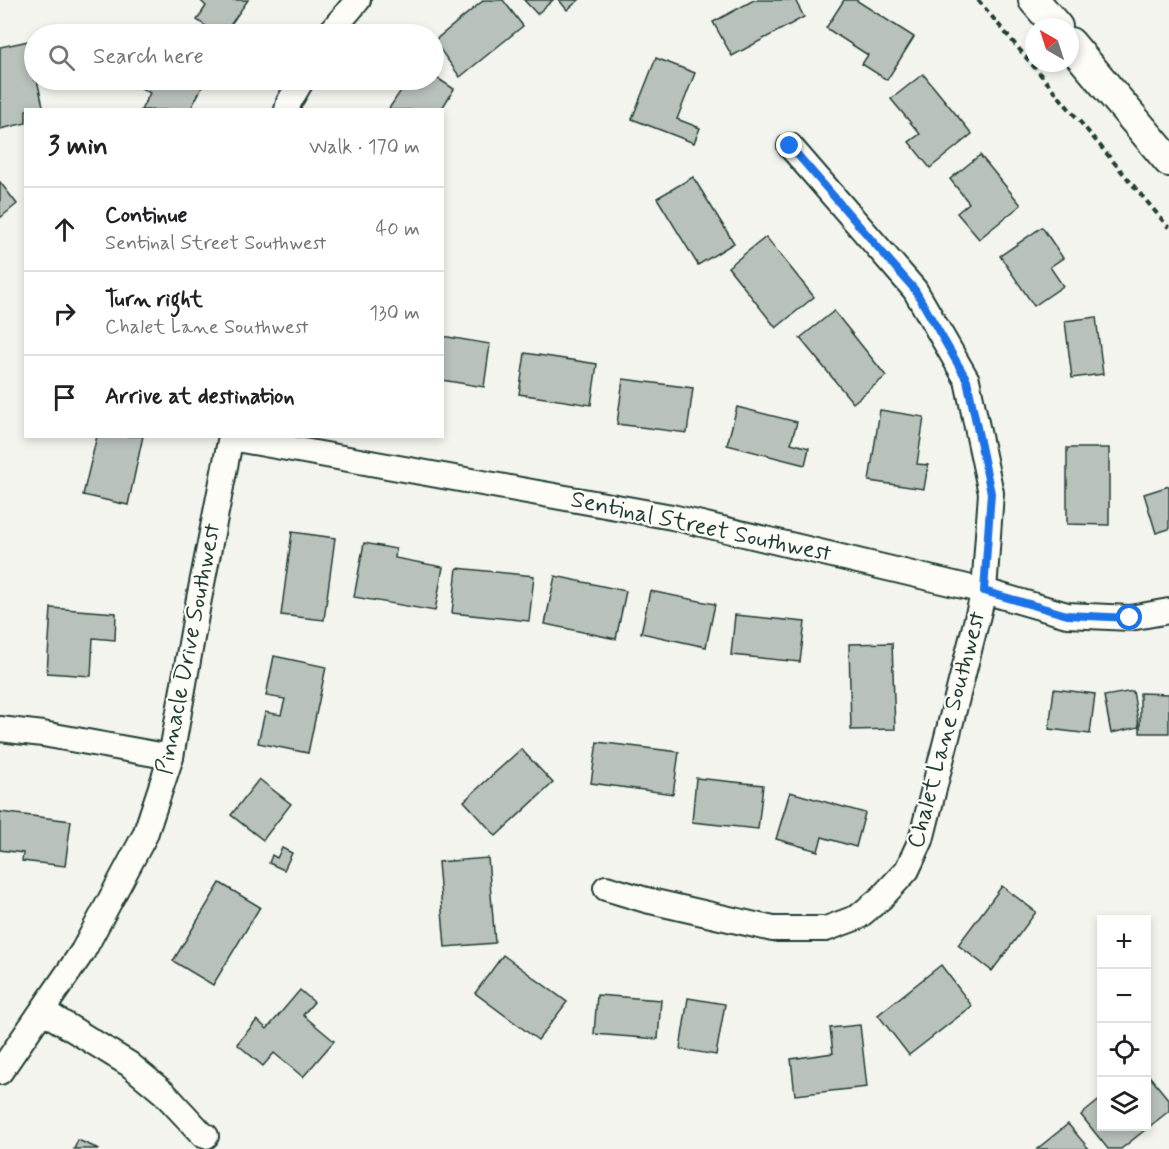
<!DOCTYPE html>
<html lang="en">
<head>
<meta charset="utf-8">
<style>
  :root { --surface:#fff; --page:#f2f2f2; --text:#202124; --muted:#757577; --line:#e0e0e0 }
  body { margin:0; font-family:Mynerve,sans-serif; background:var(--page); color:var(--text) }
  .controls { position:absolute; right:18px; bottom:18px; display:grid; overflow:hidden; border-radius:0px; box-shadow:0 3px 9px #0003 }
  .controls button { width:54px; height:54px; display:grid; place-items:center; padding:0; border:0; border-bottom:2px solid var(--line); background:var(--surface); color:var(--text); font:30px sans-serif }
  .compass { position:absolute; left:1025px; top:18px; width:54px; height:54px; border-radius:50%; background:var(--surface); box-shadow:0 3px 9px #0003; rotate:321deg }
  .stop { position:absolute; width:18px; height:18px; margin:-14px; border:4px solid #1a73e8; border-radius:50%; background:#fff }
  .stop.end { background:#1a73e8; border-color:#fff; box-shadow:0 2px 6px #0008 }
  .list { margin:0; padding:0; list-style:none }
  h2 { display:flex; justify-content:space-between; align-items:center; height:78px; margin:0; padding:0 24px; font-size:26px }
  h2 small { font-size:20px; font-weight:400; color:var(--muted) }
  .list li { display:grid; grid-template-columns:39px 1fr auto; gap:18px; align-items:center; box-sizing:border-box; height:84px; padding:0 24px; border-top:2px solid var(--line) }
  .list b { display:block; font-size:22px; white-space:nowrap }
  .list p { margin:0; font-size:20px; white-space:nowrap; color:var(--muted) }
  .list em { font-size:20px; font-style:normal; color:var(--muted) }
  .icon { flex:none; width:33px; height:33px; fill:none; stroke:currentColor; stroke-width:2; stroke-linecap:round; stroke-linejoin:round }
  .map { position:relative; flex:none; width:1169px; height:1149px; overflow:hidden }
  .search { position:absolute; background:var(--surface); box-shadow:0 3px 9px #0003; left:24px; top:24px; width:420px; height:66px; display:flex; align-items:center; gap:15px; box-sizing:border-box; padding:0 21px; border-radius:33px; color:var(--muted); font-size:22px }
  .panel { position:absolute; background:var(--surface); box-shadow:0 3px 9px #0003; left:24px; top:108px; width:420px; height:330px; border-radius:0px }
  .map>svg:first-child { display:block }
</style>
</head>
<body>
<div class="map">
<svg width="1169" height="1149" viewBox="0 0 1169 1149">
  <rect width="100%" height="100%" fill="#f4f4ef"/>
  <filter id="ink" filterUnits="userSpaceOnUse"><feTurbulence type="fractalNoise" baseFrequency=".0167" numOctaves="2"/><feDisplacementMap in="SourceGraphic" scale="12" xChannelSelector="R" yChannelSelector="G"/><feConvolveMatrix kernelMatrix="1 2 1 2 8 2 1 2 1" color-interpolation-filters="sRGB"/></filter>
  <g filter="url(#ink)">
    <!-- building -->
    <g fill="#b9c1bb" stroke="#1f3d34" stroke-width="1.5">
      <path d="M 200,0 L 248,0 L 224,34 L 218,34 L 197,20 L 206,6 Z"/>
      <path d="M 484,0 L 503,0 L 523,26 L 460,77 L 434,41 Z"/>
      <path d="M 524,0 L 553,0 L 537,14 Z"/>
      <path d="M 559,0 L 579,0 L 567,10 Z"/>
      <path d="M 754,0 L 795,0 L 804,17 L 732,56 L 713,22 Z"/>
      <path d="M 844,0 L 856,0 L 914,37 L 887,80 L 862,64 L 868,55 L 826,28 Z"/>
      <path d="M 29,41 L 34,66 L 34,80 L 37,80 L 44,110 L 26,110 L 26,123 L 0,129 L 0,47 Z"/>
      <path d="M 656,58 L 695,73 L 677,119 L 700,128 L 694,143 L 632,119 Z"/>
      <path d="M 923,74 L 972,134 L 930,168 L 909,142 L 920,134 L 891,99 Z"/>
      <path d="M 434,76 L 454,89 L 441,110 L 388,110 L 408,80 L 434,80 Z"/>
      <path d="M 143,80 L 206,80 L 190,110 L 141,110 L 150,93 L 139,87 Z"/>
      <path d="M 980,155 L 1021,205 L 979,239 L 957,213 L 969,203 L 950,179 Z"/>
      <path d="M 693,177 L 734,243 L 698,265 L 657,198 Z"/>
      <path d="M 0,182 L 17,204 L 0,218 Z"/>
      <path d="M 1042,227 L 1063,258 L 1050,267 L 1063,286 L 1034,306 L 1000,256 Z"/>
      <path d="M 766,237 L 814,297 L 776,328 L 728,267 Z"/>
      <path d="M 834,311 L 886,376 L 853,403 L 800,338 Z"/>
      <path d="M 1096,317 L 1103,374 L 1072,378 L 1065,321 Z"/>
      <path d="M 442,336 L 490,344 L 484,387 L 442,380 Z"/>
      <path d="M 525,353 L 597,364 L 591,405 L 519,394 Z"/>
      <path d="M 623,379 L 693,388 L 687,433 L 617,424 Z"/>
      <path d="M 737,407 L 797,422 L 791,443 L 809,448 L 805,465 L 727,445 Z"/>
      <path d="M 880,410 L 924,417 L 917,464 L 928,465 L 924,489 L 869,481 Z"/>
      <path d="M 97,436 L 143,436 L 128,505 L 83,495 Z"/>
      <path d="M 1067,448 L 1109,448 L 1109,525 L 1067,524 Z"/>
      <path d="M 1169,486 L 1169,529 L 1156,533 L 1144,494 Z"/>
      <path d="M 292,532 L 335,538 L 324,620 L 281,615 Z"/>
      <path d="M 364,543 L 396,549 L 395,558 L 443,567 L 435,611 L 354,597 Z"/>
      <path d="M 457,568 L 534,576 L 529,621 L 452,613 Z"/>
      <path d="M 555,576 L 626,591 L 616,639 L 545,624 Z"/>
      <path d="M 650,591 L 715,604 L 706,647 L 641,633 Z"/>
      <path d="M 51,608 L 116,613 L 115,640 L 93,638 L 91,676 L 47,673 Z"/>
      <path d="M 735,615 L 805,622 L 800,662 L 731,655 Z"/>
      <path d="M 892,643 L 895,729 L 851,730 L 849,644 Z"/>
      <path d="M 274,656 L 326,667 L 308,753 L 258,743 L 265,712 L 281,715 L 285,699 L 266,696 Z"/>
      <path d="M 1054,689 L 1095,694 L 1090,734 L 1049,729 Z"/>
      <path d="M 1133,691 L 1139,727 L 1111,733 L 1104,696 Z"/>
      <path d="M 1140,693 L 1169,694 L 1169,733 L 1140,733 Z"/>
      <path d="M 597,742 L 679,752 L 673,794 L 591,783 Z"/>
      <path d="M 521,749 L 553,783 L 496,836 L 464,801 Z"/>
      <path d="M 696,778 L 763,785 L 758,829 L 692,822 Z"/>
      <path d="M 259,779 L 291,804 L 263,840 L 231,815 Z"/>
      <path d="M 790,792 L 865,813 L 856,847 L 822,837 L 818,851 L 776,839 Z"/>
      <path d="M 0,812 L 71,821 L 65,866 L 22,861 L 23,853 L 0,850 Z"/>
      <path d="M 282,848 L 292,853 L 284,870 L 269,863 L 272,855 L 277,858 Z"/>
      <path d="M 488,858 L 495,943 L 445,947 L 438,862 Z"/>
      <path d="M 220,883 L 260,907 L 213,985 L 173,961 Z"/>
      <path d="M 1002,886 L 1036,912 L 992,971 L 958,945 Z"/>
      <path d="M 503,955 L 567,1002 L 538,1040 L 475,993 Z"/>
      <path d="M 941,965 L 972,1006 L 909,1055 L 878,1015 Z"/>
      <path d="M 300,990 L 314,1002 L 303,1015 L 334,1041 L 303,1077 L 274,1053 L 263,1066 L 237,1044 L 257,1020 L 267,1029 Z"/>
      <path d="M 597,995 L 661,1000 L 658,1039 L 594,1034 Z"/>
      <path d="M 688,998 L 725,1004 L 716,1055 L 680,1049 Z"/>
      <path d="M 860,1025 L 867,1087 L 795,1095 L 791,1059 L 833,1053 L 830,1028 Z"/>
      <path d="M 1146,1072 L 1169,1100 L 1169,1111 L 1121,1149 L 1108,1149 L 1081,1115 L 1102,1098 L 1102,1126 L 1146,1126 Z"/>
      <path d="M 1068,1124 L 1089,1149 L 1037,1149 Z"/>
      <path d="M 78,1140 L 99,1149 L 74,1149 Z"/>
    </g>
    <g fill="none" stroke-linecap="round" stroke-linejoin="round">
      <defs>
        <g id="minor">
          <path d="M 329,34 L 358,0"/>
          <path d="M 287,110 L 289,102 L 302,80"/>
          <path d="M 231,438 L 672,517 L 984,591 L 1067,615 L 1130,618 L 1169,611"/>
          <path d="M 0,729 L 43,734 L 171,757"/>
          <path d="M 606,888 L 646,900 L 773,929 L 826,929 L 858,917 L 881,898 L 907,870 L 921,840 L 984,591 L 991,493 L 967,380 L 915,290 L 790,146"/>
          <path d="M 43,1011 L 129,1064 L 164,1093 L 203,1135 L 206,1136"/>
          <path d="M 0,1072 L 83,951 L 145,835 L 171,757 L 198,604 L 231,436"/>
        </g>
        <g id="tertiary">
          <path d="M 1034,0 L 1057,27"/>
          <path d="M 1070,43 L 1169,161"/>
        </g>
      </defs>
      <!-- minor casing -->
      <use href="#minor" stroke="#1f3d34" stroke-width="28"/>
      <!-- tertiary casing -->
      <use href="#tertiary" stroke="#1f3d34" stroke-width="34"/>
      <!-- path -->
      <path stroke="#1f3d34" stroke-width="4" stroke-dasharray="6 4.5" stroke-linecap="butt" d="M 978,0 L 1169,228"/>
      <!-- minor -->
      <use href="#minor" stroke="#fdfcf7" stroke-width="24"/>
      <!-- tertiary -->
      <use href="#tertiary" stroke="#fdfcf7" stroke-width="30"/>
    </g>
  </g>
  <g fill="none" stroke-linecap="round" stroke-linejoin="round" filter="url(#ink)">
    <!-- route -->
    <path stroke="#1a73e8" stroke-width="8" d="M 790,146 L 915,290 L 967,380 L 991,493 L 984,591 L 1067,615 L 1130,618"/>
  </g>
  <g text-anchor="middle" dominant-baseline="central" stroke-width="4.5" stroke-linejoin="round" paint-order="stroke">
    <!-- street labels -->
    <g font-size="24" fill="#1f3d34" stroke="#fdfcf7">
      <text transform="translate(701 527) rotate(12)">Sentinal Street Southwest</text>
      <text transform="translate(189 649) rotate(-79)">Pinnacle Drive Southwest</text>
      <text transform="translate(947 730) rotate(-75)">Chalet Lane Southwest</text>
    </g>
  </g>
</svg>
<div class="controls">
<button>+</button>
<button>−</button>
<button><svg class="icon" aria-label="locate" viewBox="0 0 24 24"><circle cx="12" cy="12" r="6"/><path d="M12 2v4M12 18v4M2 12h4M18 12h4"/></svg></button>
<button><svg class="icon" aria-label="layers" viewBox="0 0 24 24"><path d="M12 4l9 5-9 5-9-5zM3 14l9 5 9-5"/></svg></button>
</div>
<svg class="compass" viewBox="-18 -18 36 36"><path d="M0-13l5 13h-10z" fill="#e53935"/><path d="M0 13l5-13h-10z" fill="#757577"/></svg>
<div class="stop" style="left:1130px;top:618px"></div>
<div class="stop end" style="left:790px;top:146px"></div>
<div class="search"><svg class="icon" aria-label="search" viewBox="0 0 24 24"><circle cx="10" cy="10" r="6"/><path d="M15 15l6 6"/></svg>Search here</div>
<section class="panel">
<h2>3 min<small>Walk · 170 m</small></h2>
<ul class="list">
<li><svg class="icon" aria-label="ahead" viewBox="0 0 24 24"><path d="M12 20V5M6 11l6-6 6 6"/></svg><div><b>Continue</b><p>Sentinal Street Southwest</p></div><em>40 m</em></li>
<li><svg class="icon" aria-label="right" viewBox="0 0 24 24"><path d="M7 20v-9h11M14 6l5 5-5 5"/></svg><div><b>Turn right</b><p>Chalet Lane Southwest</p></div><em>130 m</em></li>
<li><svg class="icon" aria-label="arrive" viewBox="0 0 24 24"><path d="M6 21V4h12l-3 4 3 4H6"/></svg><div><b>Arrive at destination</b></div></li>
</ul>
</section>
</div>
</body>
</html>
